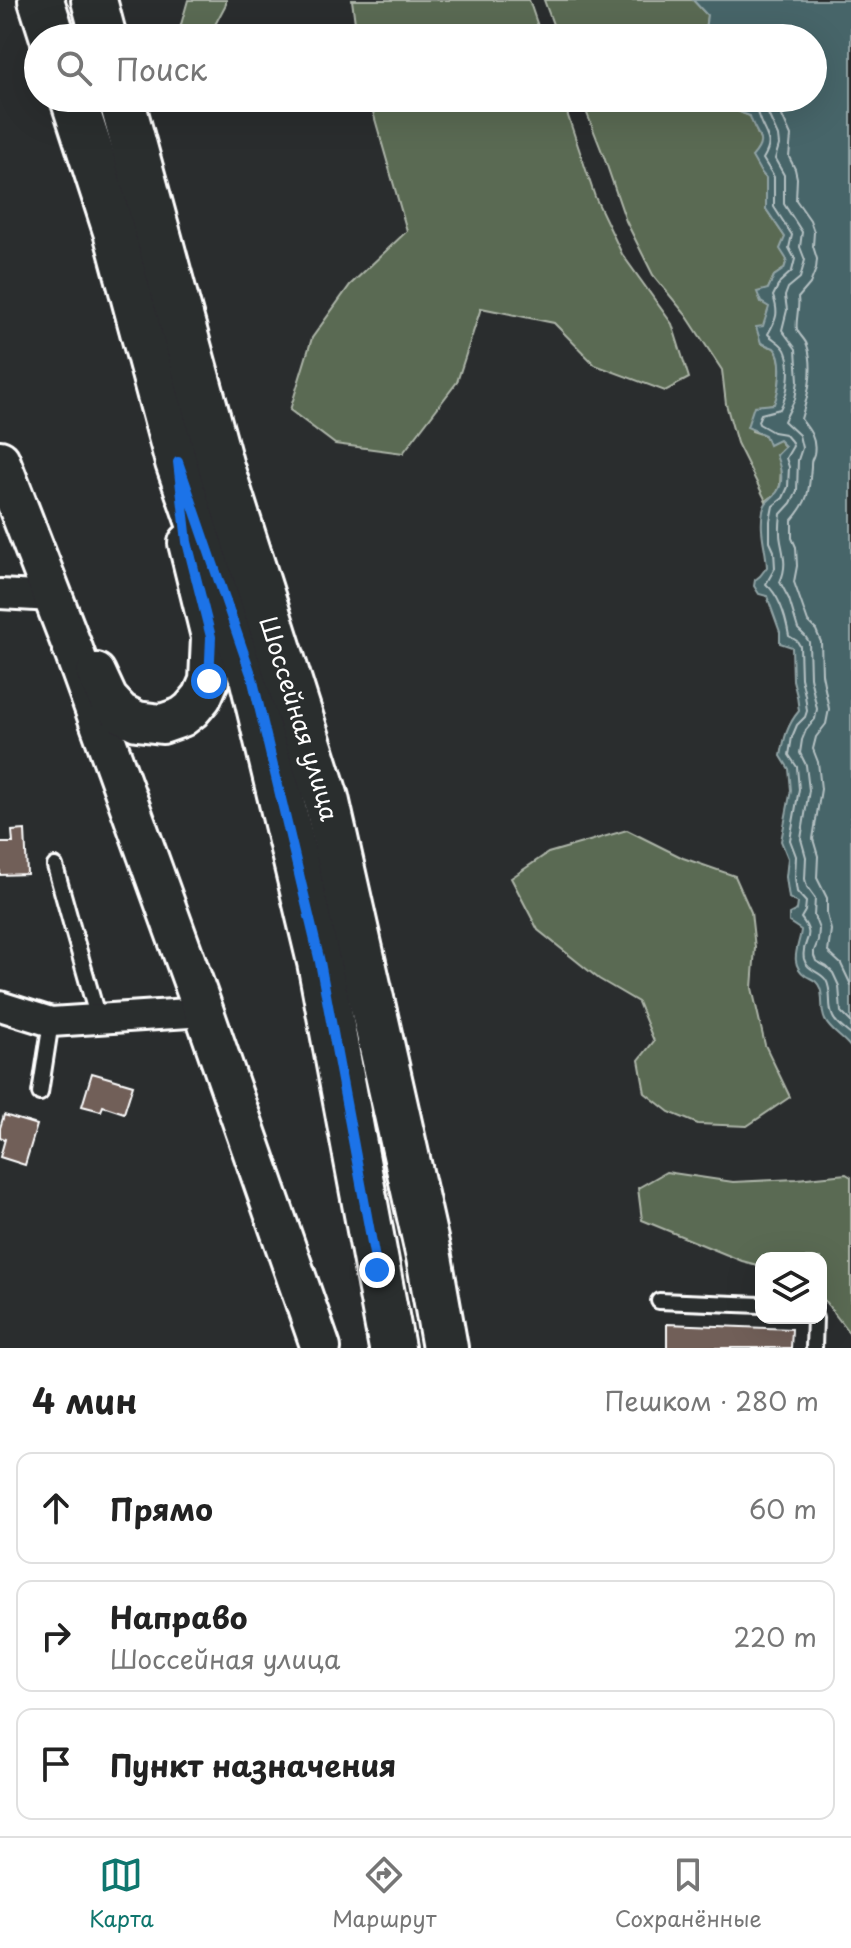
<!DOCTYPE html>
<html lang="ru">
<head>
<meta charset="utf-8">
<style>
  :root { --surface:#fff; --page:#f6f6f6; --text:#222; --muted:#767676; --line:#e0e0e0; --accent:#0f766e }
  body { margin:0; font-family:"Playpen Sans",sans-serif; background:var(--page); color:var(--text) }
  .controls { position:absolute; right:24px; bottom:24px; display:grid; overflow:hidden; border-radius:16px; box-shadow:0 8px 32px #0002 }
  .controls button { width:72px; height:72px; display:grid; place-items:center; padding:0; border:0; border-bottom:2px solid var(--line); background:var(--surface); color:var(--text); font:40px sans-serif }
  .stop { position:absolute; width:24px; height:24px; margin:-18px; border:6px solid #1a73e8; border-radius:50%; background:#fff }
  .stop.end { background:#1a73e8; border-color:#fff; box-shadow:0 2px 8px #0008 }
  .list { margin:0; padding:0; list-style:none }
  h2 { display:flex; justify-content:space-between; align-items:center; height:104px; margin:0; padding:0 32px; font-size:34px }
  h2 small { font-size:26px; font-weight:400; color:var(--muted) }
  .list li { display:grid; grid-template-columns:52px 1fr auto; gap:24px; align-items:center; box-sizing:border-box; height:112px; margin:0 16px 16px; padding:0 16px; border:2px solid var(--line); border-radius:16px }
  .list b { display:block; font-size:30px; white-space:nowrap }
  .list p { margin:0; font-size:26px; white-space:nowrap; color:var(--muted) }
  .list em { font-size:26px; font-style:normal; color:var(--muted) }
  .icon { flex:none; width:44px; height:44px; fill:none; stroke:currentColor; stroke-width:2; stroke-linecap:round; stroke-linejoin:round }
  .map { position:relative; flex:none; width:851px; height:1348px; overflow:hidden }
  .search { position:absolute; background:var(--surface); box-shadow:0 8px 32px #0002; left:24px; right:24px; top:24px; height:88px; display:flex; align-items:center; gap:20px; box-sizing:border-box; padding:0 28px; border-radius:44px; color:var(--muted); font-size:30px }
  .sheet { height:488px; background:var(--surface) }
  nav { display:flex; justify-content:space-around; align-items:center; box-sizing:border-box; height:112px; border-top:2px solid var(--line); background:var(--surface); font-size:22px; color:var(--muted) }
  nav a { display:grid; justify-items:center; gap:4px }
  nav .on { color:var(--accent) }
  .map>svg:first-child { display:block }
</style>
</head>
<body>
<div class="map">
<svg width="851" height="1348" viewBox="0 0 851 1348">
  <rect width="100%" height="100%" fill="#2a2d2e"/>
  <filter id="ink" filterUnits="userSpaceOnUse"><feTurbulence type="fractalNoise" baseFrequency=".0125" numOctaves="2"/><feDisplacementMap in="SourceGraphic" scale="16" xChannelSelector="R" yChannelSelector="G"/><feConvolveMatrix kernelMatrix="1 2 1 2 8 2 1 2 1" color-interpolation-filters="sRGB"/></filter>
  <g filter="url(#ink)">
    <!-- green -->
    <g fill="#5a6a52" stroke="#acb4a8" stroke-width="2">
      <path d="M 188,0 L 226,0 L 226,4 L 208,38 L 180,28 Z"/>
      <path d="M 352,0 L 529,0 L 542,38 L 357,38 Z"/>
      <path d="M 544,0 L 693,0 L 707,15 L 704,38 L 558,38 Z"/>
      <path d="M 369,98 L 562,98 L 595,197 L 622,254 L 672,324 L 689,378 L 665,391 L 595,365 L 554,323 L 481,308 L 457,382 L 403,453 L 335,444 L 290,410 L 312,338 L 350,285 L 407,231 Z"/>
      <path d="M 581,98 L 723,98 C 729,109 739,112 750,116 L 761,142 L 760,171 L 766,178 L 766,209 L 785,237 L 787,260 L 784,269 L 774,276 L 768,289 L 770,307 L 761,343 C 763,344 772,347 774,348 C 785,358 779,391 775,404 L 754,407 L 752,431 L 779,440 L 785,447 L 781,467 L 780,485 L 777,493 L 766,501 L 737,443 L 726,404 L 722,370 L 686,315 L 653,275 L 626,221 L 604,157 Z"/>
      <path d="M 627,830 L 683,858 L 735,876 L 751,912 L 755,948 L 752,988 L 765,1045 L 790,1097 L 747,1126 L 698,1124 L 669,1112 L 645,1093 L 639,1060 L 654,1041 L 638,1002 L 599,979 L 538,930 L 511,878 L 548,853 Z"/>
      <path d="M 666,1172 L 733,1182 L 797,1179 L 846,1174 L 851,1177 L 851,1348 L 850,1334 L 821,1296 L 821,1258 L 761,1258 L 761,1266 L 742,1261 L 642,1220 L 638,1188 Z"/>
    </g>
    <!-- water -->
    <path fill="#476569" stroke="#91a3a5" stroke-width="2" d="M 693,0 L 851,0 L 851,1048 C 844,1038 830,1031 825,1020 C 820,1010 824,998 820,988 C 817,980 813,980 806,976 C 787,963 800,945 801,930 L 789,922 L 789,914 L 797,910 L 798,903 L 789,898 L 786,877 L 788,858 L 781,841 L 791,790 L 789,769 L 781,756 C 784,739 787,725 799,711 L 797,696 L 793,680 L 792,647 L 780,643 L 780,632 L 767,596 L 759,594 L 754,586 L 755,580 L 760,576 L 767,567 C 766,548 759,531 763,511 C 765,500 771,500 777,492 C 785,481 780,466 776,455 L 785,446 L 779,440 L 769,445 L 765,435 L 747,427 L 754,406 L 774,404 C 779,391 785,358 774,348 C 772,347 763,344 761,343 L 756,327 L 763,326 L 769,307 L 761,302 L 757,292 L 768,289 L 774,276 L 784,269 L 787,260 L 780,249 L 785,237 L 766,209 L 766,178 L 760,171 L 752,157 C 769,138 755,136 750,116 C 739,112 729,109 723,98 L 813,98 L 813,38 L 704,38 L 707,15 Z"/>
    <g fill="none" stroke-linecap="round" stroke-linejoin="round">
      <!-- shore -->
      <g stroke="#b5c1c3" stroke-width="2">
        <path d="M 732,98 C 739,103 750,105 756,110 C 757,112 760,121 761,123 C 768,139 773,142 763,159 L 774,177 L 774,207 L 792,235 L 789,248 L 795,259 L 792,271 L 780,282 L 773,296 C 779,313 777,318 768,334 C 773,340 783,343 786,352 C 792,368 788,395 780,409 L 761,414 L 758,421 L 759,424 L 773,432 L 785,434 L 791,441 L 793,446 L 786,458 L 789,467 L 788,487 L 783,498 L 773,506 L 770,521 L 770,542 L 774,551 L 775,568 L 766,584 C 780,596 786,618 789,636 L 797,641 L 800,646 L 801,678 L 805,695 L 807,711 L 805,717 L 797,725 L 792,737 L 789,755 L 797,767 L 799,789 L 790,840 L 796,856 L 795,878 L 797,892 L 806,902 L 805,911 L 801,918 C 818,939 800,940 804,959 C 807,971 820,971 826,980 C 833,992 827,1006 833,1017 C 836,1024 845,1030 851,1035"/>
        <path d="M 754,98 L 765,107 L 778,136 L 779,145 L 775,159 L 784,175 L 784,204 L 802,232 L 800,247 L 805,260 L 800,278 L 788,288 L 785,296 L 787,310 L 782,330 L 796,349 L 798,381 L 795,399 L 784,421 L 799,435 L 802,448 L 798,460 L 797,491 L 791,503 L 781,514 C 780,522 779,533 781,542 C 784,557 787,567 780,582 L 789,599 L 798,629 L 805,636 L 809,642 L 810,677 L 817,709 L 815,719 L 806,730 L 802,740 L 800,753 L 806,765 L 809,790 L 801,839 L 806,857 L 805,879 L 807,887 L 815,898 L 814,916 L 819,929 L 818,941 L 814,951 L 814,956 L 816,961 L 827,967 L 833,973 L 839,986 L 841,1012 L 851,1022"/>
        <path d="M 774,98 L 791,136 L 789,157 L 795,169 L 797,178 L 796,200 L 810,220 L 814,232 L 813,246 L 817,259 L 816,269 L 810,284 L 798,298 C 800,307 795,323 797,329 C 798,334 805,339 807,345 C 815,368 808,396 801,419 C 809,429 817,439 814,454 C 811,464 811,457 811,467 C 809,492 809,500 792,520 L 792,538 L 796,547 L 797,566 L 794,582 L 808,622 L 816,630 L 821,642 L 822,674 L 829,709 L 826,724 L 816,737 L 813,749 L 818,762 L 821,789 L 813,839 L 818,856 L 817,878 L 827,898 L 827,914 L 831,930 L 828,952 L 841,964 L 851,985"/>
      </g>
    </g>
    <!-- building -->
    <g fill="#715f59" stroke="#fff" stroke-width="2">
      <path d="M 25,830 L 27,874 L 0,875 L 0,843 L 13,843 L 12,831 Z"/>
      <path d="M 92,1073 L 133,1085 L 124,1113 L 103,1106 L 101,1111 L 82,1106 Z"/>
      <path d="M 4,1115 L 37,1125 L 25,1165 L 0,1157 L 5,1139 L 0,1137 L 0,1128 Z"/>
      <path d="M 667,1324 L 792,1329 L 791,1348 L 667,1348 Z"/>
    </g>
    <g fill="none" stroke-linecap="round" stroke-linejoin="round">
      <defs>
        <g id="lane">
          <path d="M 55,866 L 98,1019"/>
          <path d="M 40,1093 L 51,1022"/>
          <path d="M 659,1301 L 761,1305"/>
          <path d="M 814,1348 L 815,1318"/>
        </g>
        <g id="street">
          <path d="M 0,594 L 53,597"/>
          <path d="M 0,1006 L 51,1022 L 204,1012"/>
        </g>
        <g id="secondary">
          <path d="M 0,460 L 73,649 L 204,1012 L 321,1348"/>
          <path d="M 96,673 L 108,699 L 121,713 L 137,721 L 162,724 L 182,717 L 191,710 L 202,697 L 209,681 L 211,637 L 188,543"/>
        </g>
        <g id="primary">
          <path d="M 41,0 L 53,38"/>
          <path d="M 94,0 L 104,38"/>
          <path d="M 73,98 L 116,231 L 178,462 L 252,677 L 320,962 L 392,1348"/>
          <path id="s1" d="M 121,98 L 221,467 L 326,798 L 429,1257 L 445,1348"/>
        </g>
      </defs>
      <!-- lane casing -->
      <use href="#lane" stroke="#fff" stroke-width="20"/>
      <!-- street casing -->
      <use href="#street" stroke="#fff" stroke-width="34"/>
      <!-- secondary casing -->
      <use href="#secondary" stroke="#fff" stroke-width="44"/>
      <!-- primary casing -->
      <use href="#primary" stroke="#fff" stroke-width="50"/>
      <!-- lane -->
      <use href="#lane" stroke="#2a2d2e" stroke-width="14"/>
      <!-- street -->
      <use href="#street" stroke="#2a2d2e" stroke-width="28"/>
      <!-- secondary -->
      <use href="#secondary" stroke="#2a2d2e" stroke-width="38"/>
      <!-- primary -->
      <use href="#primary" stroke="#2a2d2e" stroke-width="44"/>
    </g>
  </g>
  <g fill="none" stroke-linecap="round" stroke-linejoin="round" filter="url(#ink)">
    <!-- route -->
    <path stroke="#1a73e8" stroke-width="10" d="M 209,681 L 211,637 L 187,542 L 178,462 L 252,677 L 320,962 L 377,1270"/>
  </g>
  <g text-anchor="middle" dominant-baseline="central" stroke-width="7" stroke-linejoin="round" paint-order="stroke">
    <!-- street labels -->
    <g font-size="24" fill="#fff" stroke="#2a2d2e">
      <text stroke="none"><textPath href="#s1" startOffset="646">Шоссейная улица</textPath></text>
    </g>
  </g>
</svg>
<div class="controls">
<button><svg class="icon" aria-label="layers" viewBox="0 0 24 24"><path d="M12 4l9 5-9 5-9-5zM3 14l9 5 9-5"/></svg></button>
</div>
<div class="stop" style="left:209px;top:681px"></div>
<div class="stop end" style="left:377px;top:1270px"></div>
<div class="search"><svg class="icon" aria-label="search" viewBox="0 0 24 24"><circle cx="10" cy="10" r="6"/><path d="M15 15l6 6"/></svg>Поиск</div>
</div>
<section class="sheet">
<h2>4 мин<small>Пешком · 280 m</small></h2>
<ul class="list">
<li><svg class="icon" aria-label="ahead" viewBox="0 0 24 24"><path d="M12 20V5M6 11l6-6 6 6"/></svg><div><b>Прямо</b></div><em>60 m</em></li>
<li><svg class="icon" aria-label="right" viewBox="0 0 24 24"><path d="M7 20v-9h11M14 6l5 5-5 5"/></svg><div><b>Направо</b><p>Шоссейная улица</p></div><em>220 m</em></li>
<li><svg class="icon" aria-label="arrive" viewBox="0 0 24 24"><path d="M6 21V4h12l-3 4 3 4H6"/></svg><div><b>Пункт назначения</b></div></li>
</ul>
</section>
<nav>
<a class="on"><svg class="icon" aria-label="map" viewBox="0 0 24 24"><path d="M3 6l6-2 6 2 6-2v14l-6 2-6-2-6 2zM9 4v14M15 6v14"/></svg>Карта</a>
<a><svg class="icon" aria-label="directions" viewBox="0 0 24 24"><path d="M12 3l9 9-9 9-9-9zM9 14v-3h6M13 9l2 2-2 2"/></svg>Маршрут</a>
<a><svg class="icon" aria-label="saved" viewBox="0 0 24 24"><path d="M7 4h10v16l-5-4-5 4z"/></svg>Сохранённые</a>
</nav>
</body>
</html>
